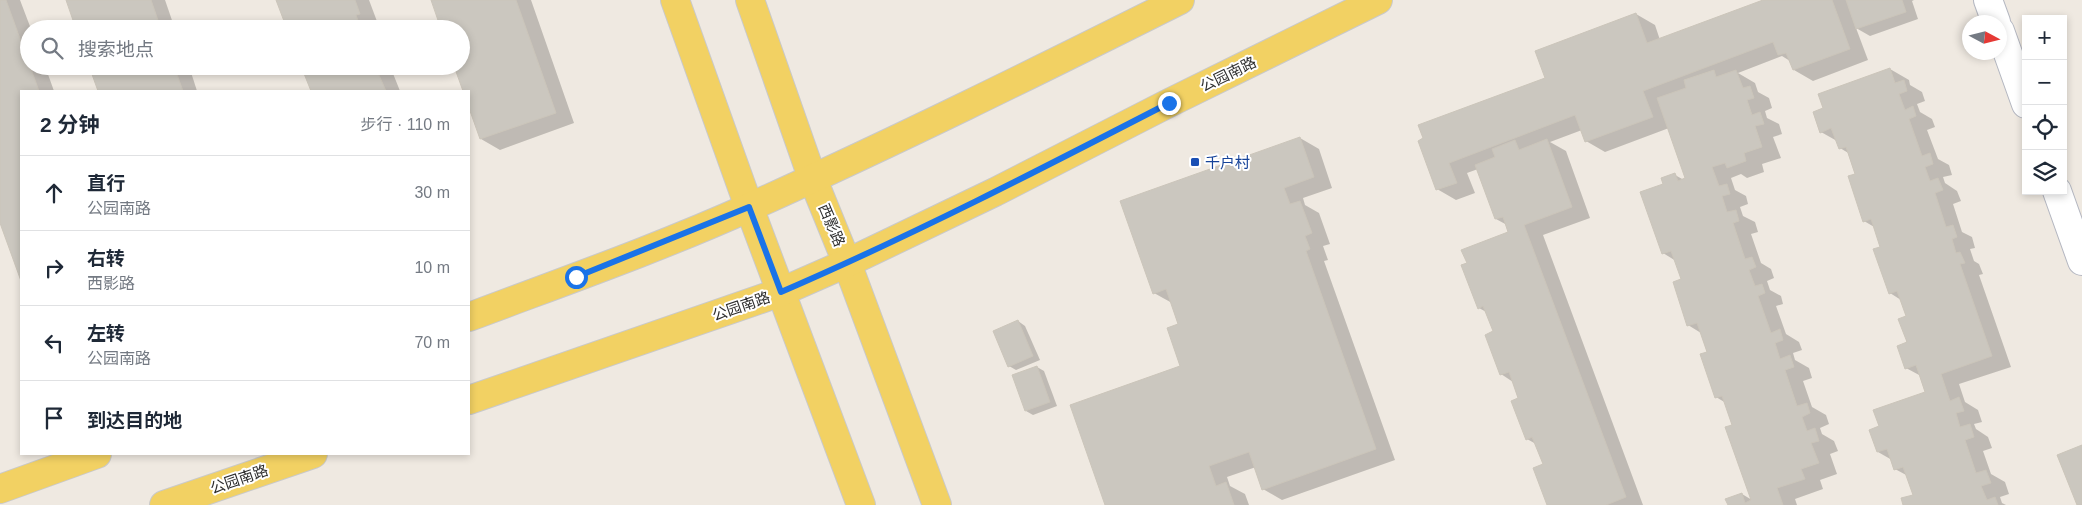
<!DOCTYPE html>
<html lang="zh">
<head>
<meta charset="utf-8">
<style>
  :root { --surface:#fff; --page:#f2f2f3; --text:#1f2937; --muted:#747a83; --line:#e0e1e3 }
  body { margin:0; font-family:Arial,"Noto Sans SC",sans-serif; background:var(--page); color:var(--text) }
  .controls { position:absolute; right:15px; top:15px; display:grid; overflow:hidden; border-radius:0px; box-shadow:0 2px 8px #0003 }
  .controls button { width:45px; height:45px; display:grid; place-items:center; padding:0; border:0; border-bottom:1px solid var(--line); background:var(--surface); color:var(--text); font:25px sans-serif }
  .compass { position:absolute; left:1962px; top:15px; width:45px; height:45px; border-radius:50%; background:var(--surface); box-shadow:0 2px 8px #0003; rotate:97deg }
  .stop { position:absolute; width:15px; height:15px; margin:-11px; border:4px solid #1a73e8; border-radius:50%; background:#fff }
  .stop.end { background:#1a73e8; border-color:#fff; box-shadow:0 1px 5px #0008 }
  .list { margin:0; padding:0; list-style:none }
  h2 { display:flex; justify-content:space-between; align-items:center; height:65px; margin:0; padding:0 20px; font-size:21px }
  h2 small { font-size:16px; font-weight:400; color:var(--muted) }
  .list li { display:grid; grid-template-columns:32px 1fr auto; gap:15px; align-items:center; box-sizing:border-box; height:75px; padding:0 20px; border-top:1px solid var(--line) }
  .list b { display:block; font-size:19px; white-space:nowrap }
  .list p { margin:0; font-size:16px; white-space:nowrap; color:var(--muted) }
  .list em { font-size:16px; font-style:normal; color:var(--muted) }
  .icon { flex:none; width:28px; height:28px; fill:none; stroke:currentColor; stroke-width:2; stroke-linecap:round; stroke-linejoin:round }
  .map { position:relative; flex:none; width:2082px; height:505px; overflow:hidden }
  .search { position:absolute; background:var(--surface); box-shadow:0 2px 8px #0003; left:20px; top:20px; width:450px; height:55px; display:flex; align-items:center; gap:12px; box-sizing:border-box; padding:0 18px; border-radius:28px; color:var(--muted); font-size:19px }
  .panel { position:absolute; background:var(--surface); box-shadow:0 2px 8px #0003; left:20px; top:90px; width:450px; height:365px; border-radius:0px }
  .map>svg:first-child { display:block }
</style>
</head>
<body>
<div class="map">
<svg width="2082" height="505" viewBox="0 0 2082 505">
  <rect width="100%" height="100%" fill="#efe9e1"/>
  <!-- shadow -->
  <g fill="#0003">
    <path d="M 0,0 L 20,0 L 31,29 L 29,29 L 29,66 L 45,66 L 54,91 L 21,91 L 21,277 L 0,219 Z"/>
    <path d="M 68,0 L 165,0 L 175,29 L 78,29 Z"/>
    <path d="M 278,0 L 369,0 L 378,24 L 374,26 L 375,29 L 289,29 Z"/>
    <path d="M 432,0 L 531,0 L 574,123 L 500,150 L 481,139 L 469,104 L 469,91 L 464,91 L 456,66 L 461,66 L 461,29 Z"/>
    <path d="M 1766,0 L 1914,0 L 1912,1 L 1918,19 L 1870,36 L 1856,28 L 1868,60 L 1813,81 L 1794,70 L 1790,61 L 1782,56 L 1738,73 L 1755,83 L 1758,92 L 1769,98 L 1772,108 L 1765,111 L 1767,118 L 1779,124 L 1782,134 L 1773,137 L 1781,158 L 1762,164 L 1764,172 L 1747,178 L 1741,174 L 1731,178 L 1735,190 L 1746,196 L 1748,204 L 1740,207 L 1743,216 L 1755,222 L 1758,232 L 1751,234 L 1761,263 L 1771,269 L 1774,278 L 1767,281 L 1770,290 L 1781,296 L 1783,304 L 1776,306 L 1786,334 L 1799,342 L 1802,350 L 1793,353 L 1795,360 L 1809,368 L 1812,378 L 1803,381 L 1812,407 L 1826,415 L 1829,424 L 1820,428 L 1822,434 L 1834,441 L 1838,451 L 1830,454 L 1837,474 L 1820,480 L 1823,489 L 1795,499 L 1797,505 L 1729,505 L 1742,494 L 1752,500 L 1734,426 L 1726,403 L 1716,397 L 1708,353 L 1701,333 L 1688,325 L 1683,280 L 1676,261 L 1663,253 L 1664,185 L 1675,175 L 1684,180 L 1686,179 L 1669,128 L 1605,152 L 1586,141 L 1582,130 L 1550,142 L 1566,151 L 1590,218 L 1543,235 L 1643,505 L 1549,505 L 1544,465 L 1536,444 L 1527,439 L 1519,399 L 1513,382 L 1501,374 L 1495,332 L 1488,313 L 1479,308 L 1468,264 L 1510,233 L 1507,225 L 1496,219 L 1478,169 L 1467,173 L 1475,193 L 1456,200 L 1437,189 L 1419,141 L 1547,79 L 1636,14 L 1655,25 L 1660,40 Z"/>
    <path d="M 91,66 L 189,66 L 197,91 L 99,91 Z"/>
    <path d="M 303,66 L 390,66 L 400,91 L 312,91 Z"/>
    <path d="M 1890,69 L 1909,80 L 1910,85 L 1922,92 L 1925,101 L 1917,104 L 1920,112 L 1932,119 L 1935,127 L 1927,130 L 1938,159 L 1949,165 L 1952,175 L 1943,177 L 1945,183 L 1957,191 L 1961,201 L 1953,204 L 1962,232 L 1972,237 L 1975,248 L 1970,249 L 1974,261 L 1979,264 L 1983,274 L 1979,275 L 2011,367 L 1959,384 L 1965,402 L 1978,410 L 1982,422 L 1974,424 L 1976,429 L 1988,437 L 1992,448 L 1983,451 L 1991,474 L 2005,482 L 2009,494 L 2000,497 L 2002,503 L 2006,505 L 1904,505 L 1914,495 L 1908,476 L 1895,469 L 1892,460 L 1878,452 L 1881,427 L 1926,393 L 1921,376 L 1906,368 L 1907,317 L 1901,300 L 1890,293 L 1882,247 L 1876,228 L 1864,221 L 1856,175 L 1850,154 L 1840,148 L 1837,141 L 1821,132 L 1825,109 Z"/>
    <path d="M 1300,138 L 1319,149 L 1332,188 L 1303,198 L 1305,205 L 1319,213 L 1330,244 L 1323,246 L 1328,260 L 1324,261 L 1395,460 L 1282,500 L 1263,489 L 1256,467 L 1227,477 L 1230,486 L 1245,494 L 1249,505 L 1106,505 L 1181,366 L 1179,325 L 1172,303 L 1154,293 Z"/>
    <path d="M 1018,321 L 1025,326 L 1040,360 L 1016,370 L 1009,366 Z"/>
    <path d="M 1037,367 L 1044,371 L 1057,406 L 1033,415 L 1026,411 Z"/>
  </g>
  <!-- building -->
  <g fill="#cbc7bf" stroke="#cbc5ba">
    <path d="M 0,0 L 6,0 L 39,91 L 21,91 L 21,281 L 0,223 Z"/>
    <path d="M 66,0 L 151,0 L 161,29 L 76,29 Z"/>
    <path d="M 276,0 L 355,0 L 360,14 L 356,15 L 361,29 L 287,29 Z"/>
    <path d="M 431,0 L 516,0 L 556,113 L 480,139 L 469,108 L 469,91 L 463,91 L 454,66 L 461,66 L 461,29 L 441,29 Z"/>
    <path d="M 1763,0 L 1832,0 L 1850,49 L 1793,70 L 1786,53 L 1778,55 L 1773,42 L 1643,91 L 1653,117 L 1585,142 L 1575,115 L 1449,163 L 1457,183 L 1436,190 L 1418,141 L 1423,138 L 1418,125 L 1545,78 L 1535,51 L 1636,13 L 1647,43 Z"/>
    <path d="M 1846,0 L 1902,0 L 1906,12 L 1856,29 Z"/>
    <path d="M 89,66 L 174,66 L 183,91 L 98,91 Z"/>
    <path d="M 301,66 L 375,66 L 386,91 L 311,91 Z"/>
    <path d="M 1890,68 L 1895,83 L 1904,80 L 1907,91 L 1899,94 L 1905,110 L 1913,106 L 1916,116 L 1909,119 L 1922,156 L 1930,153 L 1933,164 L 1925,167 L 1930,181 L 1938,178 L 1943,190 L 1935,193 L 1946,227 L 1953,225 L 1957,237 L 1952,239 L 1956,253 L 1960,252 L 1965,263 L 1960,264 L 1992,356 L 1941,374 L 1950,401 L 1959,397 L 1964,411 L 1956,413 L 1960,427 L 1970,424 L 1974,437 L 1965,440 L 1976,473 L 1986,470 L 1991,483 L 1981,486 L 1987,500 L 1995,497 L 1998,505 L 1903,505 L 1901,498 L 1913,495 L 1903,467 L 1894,470 L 1887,449 L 1877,452 L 1869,430 L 1879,426 L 1873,410 L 1925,392 L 1916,365 L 1905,369 L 1897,346 L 1907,342 L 1898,319 L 1906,316 L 1897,291 L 1889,294 L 1873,249 L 1880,247 L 1871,219 L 1863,222 L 1848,176 L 1855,174 L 1846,147 L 1839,149 L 1831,128 L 1820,133 L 1813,112 L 1823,108 L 1818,94 Z"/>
    <path d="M 1714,70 L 1716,77 L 1736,70 L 1743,88 L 1750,86 L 1754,98 L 1747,100 L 1752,115 L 1760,112 L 1764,124 L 1755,126 L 1762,147 L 1744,153 L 1746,161 L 1727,168 L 1725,163 L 1712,167 L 1719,186 L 1727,184 L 1730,194 L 1722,196 L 1727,212 L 1736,210 L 1739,221 L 1733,223 L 1745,259 L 1752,257 L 1756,267 L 1749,270 L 1755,286 L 1762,284 L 1765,293 L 1758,296 L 1771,333 L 1780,329 L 1783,340 L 1775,343 L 1780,359 L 1790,355 L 1794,367 L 1785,370 L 1797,406 L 1807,403 L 1810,413 L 1802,417 L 1807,431 L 1815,428 L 1819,441 L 1811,443 L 1819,463 L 1801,469 L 1805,479 L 1777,488 L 1783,505 L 1728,505 L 1725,499 L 1742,493 L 1745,503 L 1751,500 L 1725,427 L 1732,425 L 1722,396 L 1715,398 L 1700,354 L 1707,352 L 1697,323 L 1687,326 L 1673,282 L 1681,279 L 1671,251 L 1662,254 L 1640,192 L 1663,184 L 1661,178 L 1675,173 L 1678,181 L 1685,178 L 1657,98 L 1686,88 L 1684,80 Z"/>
    <path d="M 1300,137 L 1314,177 L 1284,188 L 1290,204 L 1300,201 L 1312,233 L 1305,236 L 1310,249 L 1306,251 L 1376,449 L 1262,490 L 1249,452 L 1209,466 L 1216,486 L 1226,482 L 1234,505 L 1105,505 L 1070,405 L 1180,366 L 1167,328 L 1178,324 L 1166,289 L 1153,294 L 1120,201 Z"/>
    <path d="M 1547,139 L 1572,207 L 1524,225 L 1626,497 L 1606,505 L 1547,505 L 1533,468 L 1543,464 L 1532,437 L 1526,440 L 1511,401 L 1518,398 L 1509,372 L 1500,375 L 1485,335 L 1493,331 L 1483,306 L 1478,309 L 1461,265 L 1467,263 L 1461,250 L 1508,232 L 1503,217 L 1495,219 L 1475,165 L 1495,157 L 1492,149 L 1515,140 L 1519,150 Z"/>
    <path d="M 1018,320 L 1033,356 L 1008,367 L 993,331 Z"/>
    <path d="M 1037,366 L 1050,402 L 1025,411 L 1012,375 Z"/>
    <path d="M 2082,445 L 2082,505 L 2077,505 L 2057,455 Z"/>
  </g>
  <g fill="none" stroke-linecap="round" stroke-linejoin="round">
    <defs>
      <g id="minor">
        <path d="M 1988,0 L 1996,22"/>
        <path d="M 2000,31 L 2026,104"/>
        <path d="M 2057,191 L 2082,261"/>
      </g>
      <g id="major">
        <path d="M 675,0 L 749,207 L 861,505"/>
        <path d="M 750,0 L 812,177 L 847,263 L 937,505"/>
        <path d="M 469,317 C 562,282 659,248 750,207 C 895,142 1038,71 1180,0"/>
        <path d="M 469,400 L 781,292 L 847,263 L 995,192 L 1169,103 L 1378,0"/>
        <path d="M 0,489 L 97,454"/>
        <path d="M 164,505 L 313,454"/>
      </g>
    </defs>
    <!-- minor casing -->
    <use href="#minor" stroke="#b4b7c1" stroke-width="30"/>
    <!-- major casing -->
    <use href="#major" stroke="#c9c9c9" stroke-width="30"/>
    <!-- minor -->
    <use href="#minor" stroke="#fff" stroke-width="28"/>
    <!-- major -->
    <use href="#major" stroke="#f2d163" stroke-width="28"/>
  </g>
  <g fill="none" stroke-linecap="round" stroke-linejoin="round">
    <!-- route -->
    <path stroke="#1a73e8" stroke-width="6" d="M 576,277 L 749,207 L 781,292 C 913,235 1041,169 1169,103"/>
  </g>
  <!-- markers -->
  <rect fill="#1a4fb4" stroke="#fff" stroke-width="2" x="1190" y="157" width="10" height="10" rx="2.5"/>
  <g text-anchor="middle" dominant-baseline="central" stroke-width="4" stroke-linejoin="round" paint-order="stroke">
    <!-- street labels -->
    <g font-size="15" fill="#2e2e2e" stroke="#fff">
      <text transform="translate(1228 74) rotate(-26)">公园南路</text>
      <text transform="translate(832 225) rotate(67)">西影路</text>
      <text transform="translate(741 306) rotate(-19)">公园南路</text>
      <text transform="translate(239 479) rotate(-19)">公园南路</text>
    </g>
    <!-- transit labels -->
    <g font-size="15" fill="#164399" stroke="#fff" text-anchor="start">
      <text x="1205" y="162">千户村</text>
    </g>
  </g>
</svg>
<div class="controls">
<button>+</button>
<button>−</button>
<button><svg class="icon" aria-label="locate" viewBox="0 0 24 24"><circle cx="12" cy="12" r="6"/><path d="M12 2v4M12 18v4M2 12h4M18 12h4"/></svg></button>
<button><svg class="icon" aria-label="layers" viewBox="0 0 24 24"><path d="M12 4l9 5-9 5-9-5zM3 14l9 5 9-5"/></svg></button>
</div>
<svg class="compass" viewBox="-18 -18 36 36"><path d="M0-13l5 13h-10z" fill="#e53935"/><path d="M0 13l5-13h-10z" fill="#747a83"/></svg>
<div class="stop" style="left:576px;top:277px"></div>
<div class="stop end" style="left:1169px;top:103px"></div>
<div class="search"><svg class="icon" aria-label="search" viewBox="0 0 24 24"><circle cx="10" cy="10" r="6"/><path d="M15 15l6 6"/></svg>搜索地点</div>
<section class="panel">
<h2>2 分钟<small>步行 · 110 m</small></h2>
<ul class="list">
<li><svg class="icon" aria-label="ahead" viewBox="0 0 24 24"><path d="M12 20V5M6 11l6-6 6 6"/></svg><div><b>直行</b><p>公园南路</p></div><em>30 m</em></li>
<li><svg class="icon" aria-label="right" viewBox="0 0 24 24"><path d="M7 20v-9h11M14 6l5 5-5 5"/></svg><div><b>右转</b><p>西影路</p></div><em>10 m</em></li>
<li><svg class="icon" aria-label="left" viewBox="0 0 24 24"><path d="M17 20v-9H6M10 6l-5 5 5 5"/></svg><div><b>左转</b><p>公园南路</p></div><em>70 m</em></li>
<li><svg class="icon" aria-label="arrive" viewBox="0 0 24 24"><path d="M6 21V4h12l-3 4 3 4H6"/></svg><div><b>到达目的地</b></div></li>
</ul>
</section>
</div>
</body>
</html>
